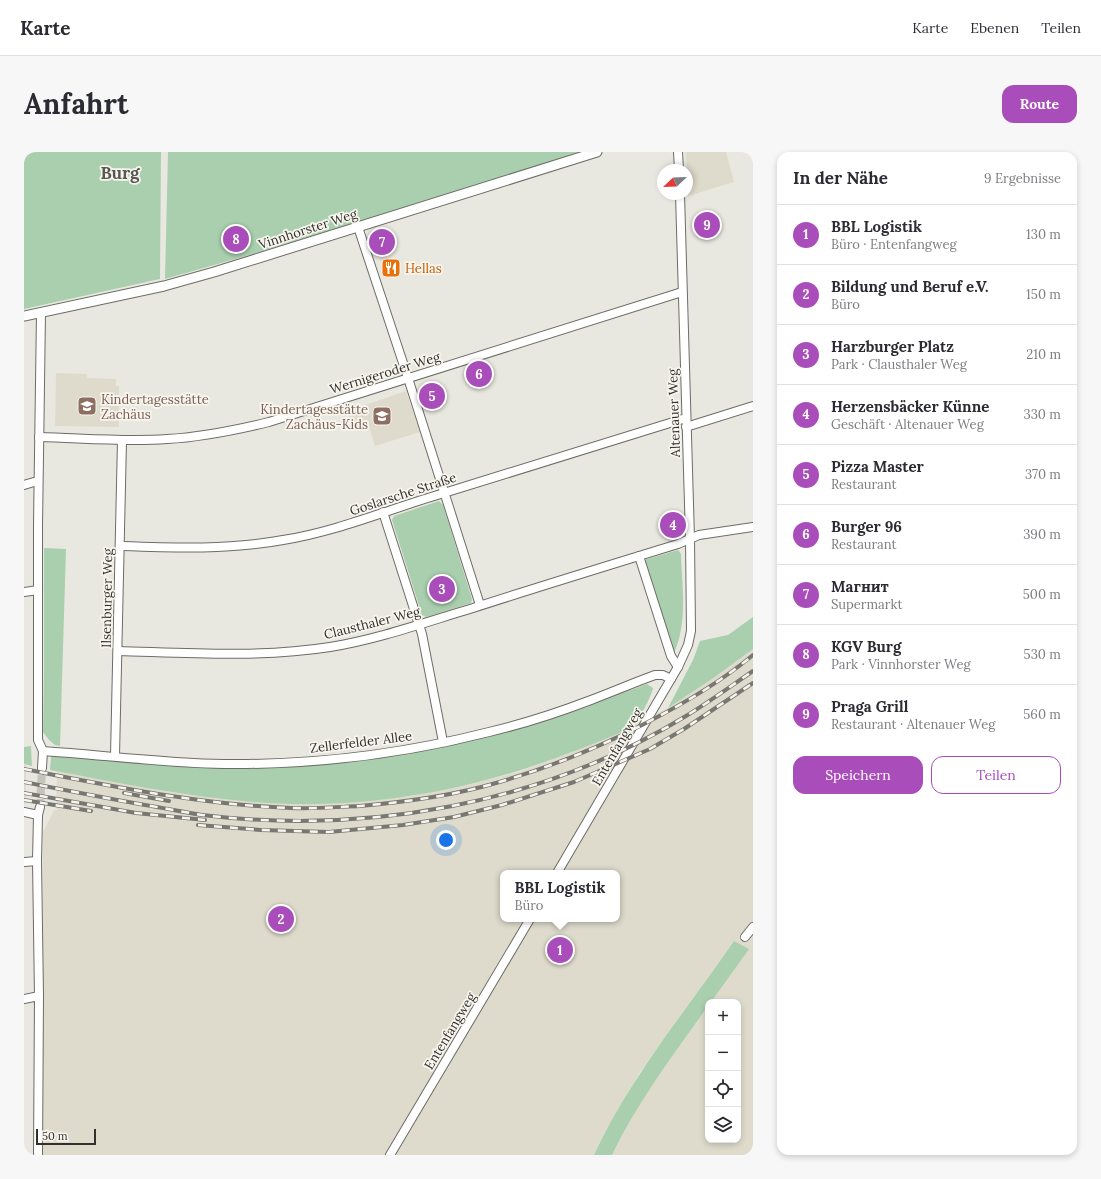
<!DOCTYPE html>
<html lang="de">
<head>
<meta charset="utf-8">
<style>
  :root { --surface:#fff; --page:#f7f7f7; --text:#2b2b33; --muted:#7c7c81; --line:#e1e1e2; --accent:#a84db9 }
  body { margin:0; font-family:Lora,serif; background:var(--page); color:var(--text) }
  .controls { position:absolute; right:12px; bottom:12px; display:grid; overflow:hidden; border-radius:8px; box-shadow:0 2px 6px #0003 }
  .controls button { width:36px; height:36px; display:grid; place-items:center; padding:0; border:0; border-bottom:1px solid var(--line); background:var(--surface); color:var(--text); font:20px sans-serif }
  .compass { position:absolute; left:633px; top:12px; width:36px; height:36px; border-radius:50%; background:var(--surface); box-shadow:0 2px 6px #0003; rotate:247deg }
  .scale { position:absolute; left:12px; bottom:10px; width:60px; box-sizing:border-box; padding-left:4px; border:2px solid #31302d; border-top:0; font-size:11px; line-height:14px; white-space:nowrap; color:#31302d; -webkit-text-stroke:3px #f7f5ed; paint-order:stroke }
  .you { position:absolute; left:422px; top:688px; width:14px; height:14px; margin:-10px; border:3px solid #fff; border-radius:50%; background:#1a73e8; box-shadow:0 0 0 6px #1a73e833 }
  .badge { display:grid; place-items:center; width:26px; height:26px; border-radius:50%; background:var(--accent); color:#fff; font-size:13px; font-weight:700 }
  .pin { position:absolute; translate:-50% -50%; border:2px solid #fff; box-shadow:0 1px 4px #0006 }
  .popup { position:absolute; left:476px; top:718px; width:120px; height:52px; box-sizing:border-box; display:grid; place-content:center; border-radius:8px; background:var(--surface); filter:drop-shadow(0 1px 3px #0005); font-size:13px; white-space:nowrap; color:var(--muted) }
  .popup b { font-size:15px; color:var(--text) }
  .popup::after { content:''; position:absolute; left:50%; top:100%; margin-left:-8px; border:8px solid transparent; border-top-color:var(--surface) }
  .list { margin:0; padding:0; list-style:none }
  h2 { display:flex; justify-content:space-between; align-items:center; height:52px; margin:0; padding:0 16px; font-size:17px }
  h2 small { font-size:13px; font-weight:400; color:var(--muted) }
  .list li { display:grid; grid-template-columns:26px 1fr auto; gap:12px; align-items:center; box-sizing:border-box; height:60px; padding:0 16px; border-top:1px solid var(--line) }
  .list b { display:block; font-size:15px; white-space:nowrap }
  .list p { margin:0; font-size:13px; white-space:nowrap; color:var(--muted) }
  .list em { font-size:13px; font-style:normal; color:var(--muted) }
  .actions { display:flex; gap:8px; padding:12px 16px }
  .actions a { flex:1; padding:9px 0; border:1px solid var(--accent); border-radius:12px; text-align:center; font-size:14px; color:var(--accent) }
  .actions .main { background:var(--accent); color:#fff }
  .icon { flex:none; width:22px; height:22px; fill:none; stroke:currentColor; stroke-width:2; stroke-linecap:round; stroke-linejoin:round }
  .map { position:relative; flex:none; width:729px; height:1003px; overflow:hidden; border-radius:12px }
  header { display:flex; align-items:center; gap:24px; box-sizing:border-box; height:56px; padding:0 20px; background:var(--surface); border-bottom:1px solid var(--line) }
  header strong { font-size:19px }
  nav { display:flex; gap:22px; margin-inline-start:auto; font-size:14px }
  .intro { display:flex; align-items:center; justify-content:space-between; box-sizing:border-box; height:96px; padding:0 24px }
  h1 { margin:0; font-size:28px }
  .button { padding:10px 18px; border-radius:12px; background:var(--accent); color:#fff; font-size:14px; font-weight:700 }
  main { display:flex; gap:24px; padding:0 24px }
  aside { flex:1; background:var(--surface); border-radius:12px; box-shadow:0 2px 6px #0003 }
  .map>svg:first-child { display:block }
</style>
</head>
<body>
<header>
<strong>Karte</strong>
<nav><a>Karte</a><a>Ebenen</a><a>Teilen</a></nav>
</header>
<div class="intro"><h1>Anfahrt</h1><a class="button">Route</a></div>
<main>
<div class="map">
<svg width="729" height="1003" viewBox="0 0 729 1003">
  <rect width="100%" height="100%" fill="#e9e8e0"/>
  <!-- built -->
  <g fill="#dedbcc" fill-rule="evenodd">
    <path d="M 662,0 L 702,0 L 710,30 L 664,44 Z"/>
    <path d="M 32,221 L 63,222 L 63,226 L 92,227 L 92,234 L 95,234 L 95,275 L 31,274 Z"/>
    <path d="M 382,239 L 396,280 L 351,294 L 344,271 L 332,275 L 330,268 L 327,269 L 324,260 L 339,255 L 340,257 L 342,256 L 341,253 Z"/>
    <path d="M 729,497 L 729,1003 L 588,1003 L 606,969 L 625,937 L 684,854 L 684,988 L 714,988 L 714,850 L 687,850 L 724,797 L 710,789 L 616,920 L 580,982 L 570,1003 L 16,1003 L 18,846 L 19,680 L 30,658 L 35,658 L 32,657 L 33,620 L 26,618 L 146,640 L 207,648 L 269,652 L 329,650 L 386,644 L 439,634 L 494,620 L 525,609 L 588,584 L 644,556 L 688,527 ZM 479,721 L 593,721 L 593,767 L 479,767 Z"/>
    <rect x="0" y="613" width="2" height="39"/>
  </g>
  <!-- green -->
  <g fill="#a9cfae">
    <path d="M 0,0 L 137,0 L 136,127 L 0,157 Z"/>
    <path d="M 144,0 L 573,0 L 425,46 L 141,127 Z"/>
    <path d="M 415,349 L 419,353 L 448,447 L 447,451 L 402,465 L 398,463 L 368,368 L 370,364 Z"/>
    <path d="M 20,396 L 42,397 L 36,594 L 31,593 L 25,588 L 19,580 L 20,523 Z"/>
    <path d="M 654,398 L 657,402 C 658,435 664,470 650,501 L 620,408 Z"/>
    <path d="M 729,465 L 729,497 L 688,527 L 644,556 L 669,508 L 676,489 L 704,483 Z"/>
    <path d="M 623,532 L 629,536 C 627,545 616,566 610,573 C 604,579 556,597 545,601 C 458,635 362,654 268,652 C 187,650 106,633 26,618 L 27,605 L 30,603 L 41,605 L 42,601 L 283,612 L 513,570 L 563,555 L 605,537 L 607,538 Z"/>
    <path d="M 7,594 L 8,614 L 0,612 L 0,595 Z"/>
    <path d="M 710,789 L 725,797 L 687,850 L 684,850 L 684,854 C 650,902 614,949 588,1003 L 570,1003 C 606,925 662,859 710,789 Z"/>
  </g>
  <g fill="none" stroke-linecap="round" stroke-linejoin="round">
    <!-- minor-tunnel -->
    <path stroke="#c4c3bc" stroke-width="8" stroke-dasharray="8 4" stroke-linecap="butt" d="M 16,655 L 18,616"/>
    <defs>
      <g id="minor">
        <path d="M 654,0 L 655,18"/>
        <path d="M 334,75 L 384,226 L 456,453"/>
        <path d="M 17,161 L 14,374 L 14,588 L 19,599 L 18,616"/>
        <path d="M 662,275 L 729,254"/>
        <path d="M 15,285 C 58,286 101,290 143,287 C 178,285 212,278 245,270 L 658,140"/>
        <path d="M 0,333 L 10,330"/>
        <path d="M 359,360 L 398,482 L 419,590"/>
        <path d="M 96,394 C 152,396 204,398 259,388 C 310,380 358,360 407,345 C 492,318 577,292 662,266"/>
        <path d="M 615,404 L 647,504 L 654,515"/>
        <path d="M 0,440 L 14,438"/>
        <path d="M 94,499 C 165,501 236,506 306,495 C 355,487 402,470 449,456 C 517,434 586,413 654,392 L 675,383 L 729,375"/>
        <path d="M 19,599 C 79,603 140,611 200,612 C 289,613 379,602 465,580 C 499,572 533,561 567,548 C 588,540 609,531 631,523 L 639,523 L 647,527"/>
        <path d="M 91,604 L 98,288"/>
        <path d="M 0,660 L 14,663"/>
        <path d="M 0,710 L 13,709"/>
        <path d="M 533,721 L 654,515 L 664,493 L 667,479 L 666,387 L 656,42"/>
        <path d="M 721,785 L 729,775"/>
        <path d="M 0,847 L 15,844"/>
        <path d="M 14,1003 L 15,844 L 13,709 L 14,663 L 16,655"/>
        <path d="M 366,1003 L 506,767"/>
      </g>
      <path id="tertiary" d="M 0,164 L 140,134 L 190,120 L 573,0"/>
    </defs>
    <!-- minor casing -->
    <use href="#minor" stroke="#6d6c65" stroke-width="10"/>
    <!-- tertiary casing -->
    <use href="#tertiary" stroke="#6d6c65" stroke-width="11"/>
    <!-- minor -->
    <use href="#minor" stroke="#fff" stroke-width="8"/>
    <!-- tertiary -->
    <use href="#tertiary" stroke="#fff" stroke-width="9"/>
    <defs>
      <g id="rail">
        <path d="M 0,617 C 87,634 178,653 267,656 C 290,657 313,655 336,654 C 381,650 428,644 472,631 C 524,616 574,596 622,571 C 659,552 697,530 729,503"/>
        <path d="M 0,630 C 40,638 81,646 121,653 C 140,656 159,660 178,663 C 344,683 518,652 662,564 C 685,550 707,534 729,519"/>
        <path d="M 0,641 L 112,661 L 181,668"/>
        <path d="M 100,641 L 145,649"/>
        <path d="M 0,648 L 67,659"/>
        <path d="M 174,673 L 237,678 L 305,680 L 379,673 L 430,665 L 478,653 L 550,630 L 626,597 L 660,577 L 729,531"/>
      </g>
    </defs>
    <!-- rail casing -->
    <use href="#rail" stroke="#787772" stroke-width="4"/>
    <!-- rail -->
    <use href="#rail" stroke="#f7f5ed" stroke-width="2.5" stroke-dasharray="8" stroke-linecap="butt"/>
  </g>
  <!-- icons -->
  <defs>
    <symbol id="restaurant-square" viewBox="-11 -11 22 22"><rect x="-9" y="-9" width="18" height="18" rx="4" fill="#e8710a" stroke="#f7f5ed"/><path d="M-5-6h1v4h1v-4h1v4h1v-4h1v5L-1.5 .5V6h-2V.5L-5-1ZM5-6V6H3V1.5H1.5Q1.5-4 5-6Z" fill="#fff"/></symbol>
    <symbol id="school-square" viewBox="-11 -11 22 22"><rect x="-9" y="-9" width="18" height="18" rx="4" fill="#8d6e63" stroke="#f7f5ed"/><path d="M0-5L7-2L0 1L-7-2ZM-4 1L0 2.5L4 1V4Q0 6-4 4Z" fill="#fff"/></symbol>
  </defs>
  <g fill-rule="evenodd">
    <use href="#restaurant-square" x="356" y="105" width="22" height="22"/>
    <use href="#school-square" x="52" y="243" width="22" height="22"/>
    <use href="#school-square" x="347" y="253" width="22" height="22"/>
  </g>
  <g text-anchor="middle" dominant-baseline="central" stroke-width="3.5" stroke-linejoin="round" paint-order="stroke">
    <!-- street labels -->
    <g font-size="13" fill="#31302d" stroke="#f7f5ed">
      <text transform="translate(284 77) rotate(-18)">Vinnhorster Weg</text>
      <text transform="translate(361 221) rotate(-17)">Wernigeroder Weg</text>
      <text transform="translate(650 261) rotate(-92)">Altenauer Weg</text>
      <text transform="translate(379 342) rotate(-18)">Goslarsche Straße</text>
      <text transform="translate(83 446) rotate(-89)">Ilsenburger Weg</text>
      <text transform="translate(348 471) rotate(-14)">Clausthaler Weg</text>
      <text transform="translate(337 590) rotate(-7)">Zellerfelder Allee</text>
      <text transform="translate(593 595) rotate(-60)">Entenfangweg</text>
      <text transform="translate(426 879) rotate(-59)">Entenfangweg</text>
    </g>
    <!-- food labels -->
    <g font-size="13" fill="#c56008" stroke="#f7f5ed" text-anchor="start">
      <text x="381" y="116">Hellas</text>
    </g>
    <!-- education labels -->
    <g font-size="13" fill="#785e54" stroke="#f7f5ed" text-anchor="start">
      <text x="77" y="247">Kindertagesstätte<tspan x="77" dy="15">Zachäus</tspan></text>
      <text x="344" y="257" text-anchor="end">Kindertagesstätte<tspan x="344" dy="15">Zachäus-Kids</tspan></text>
    </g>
    <!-- district labels -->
    <g font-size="17" font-weight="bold" fill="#585750" stroke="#f7f5ed">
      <text x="96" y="21">Burg</text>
    </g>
  </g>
</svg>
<div class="controls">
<button>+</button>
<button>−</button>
<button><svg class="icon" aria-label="locate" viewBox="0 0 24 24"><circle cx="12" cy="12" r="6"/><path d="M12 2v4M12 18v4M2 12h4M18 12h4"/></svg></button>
<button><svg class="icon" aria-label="layers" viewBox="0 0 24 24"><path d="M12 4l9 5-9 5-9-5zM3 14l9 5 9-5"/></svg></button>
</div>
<svg class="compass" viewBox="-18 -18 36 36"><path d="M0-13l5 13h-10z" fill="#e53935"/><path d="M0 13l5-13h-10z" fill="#7c7c81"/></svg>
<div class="scale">50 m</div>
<div class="you"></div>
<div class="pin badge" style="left:536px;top:798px">1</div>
<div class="popup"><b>BBL Logistik</b>Büro</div>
<div class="pin badge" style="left:257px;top:767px">2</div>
<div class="pin badge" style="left:418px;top:437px">3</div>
<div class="pin badge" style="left:649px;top:373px">4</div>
<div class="pin badge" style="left:408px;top:244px">5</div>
<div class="pin badge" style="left:455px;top:222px">6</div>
<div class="pin badge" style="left:358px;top:90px">7</div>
<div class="pin badge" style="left:212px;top:87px">8</div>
<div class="pin badge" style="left:683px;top:73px">9</div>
</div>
<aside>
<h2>In der Nähe<small>9 Ergebnisse</small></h2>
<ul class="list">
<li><span class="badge">1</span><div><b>BBL Logistik</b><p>Büro · Entenfangweg</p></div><em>130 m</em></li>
<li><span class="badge">2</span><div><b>Bildung und Beruf e.V.</b><p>Büro</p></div><em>150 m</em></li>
<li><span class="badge">3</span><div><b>Harzburger Platz</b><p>Park · Clausthaler Weg</p></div><em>210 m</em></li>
<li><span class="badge">4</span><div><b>Herzensbäcker Künne</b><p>Geschäft · Altenauer Weg</p></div><em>330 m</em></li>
<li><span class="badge">5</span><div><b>Pizza Master</b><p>Restaurant</p></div><em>370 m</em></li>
<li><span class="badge">6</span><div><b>Burger 96</b><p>Restaurant</p></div><em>390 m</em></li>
<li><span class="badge">7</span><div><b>Магнит</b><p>Supermarkt</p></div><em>500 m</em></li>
<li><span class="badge">8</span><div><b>KGV Burg</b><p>Park · Vinnhorster Weg</p></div><em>530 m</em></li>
<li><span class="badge">9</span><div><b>Praga Grill</b><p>Restaurant · Altenauer Weg</p></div><em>560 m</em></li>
</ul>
<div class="actions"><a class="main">Speichern</a><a>Teilen</a></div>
</aside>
</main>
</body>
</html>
